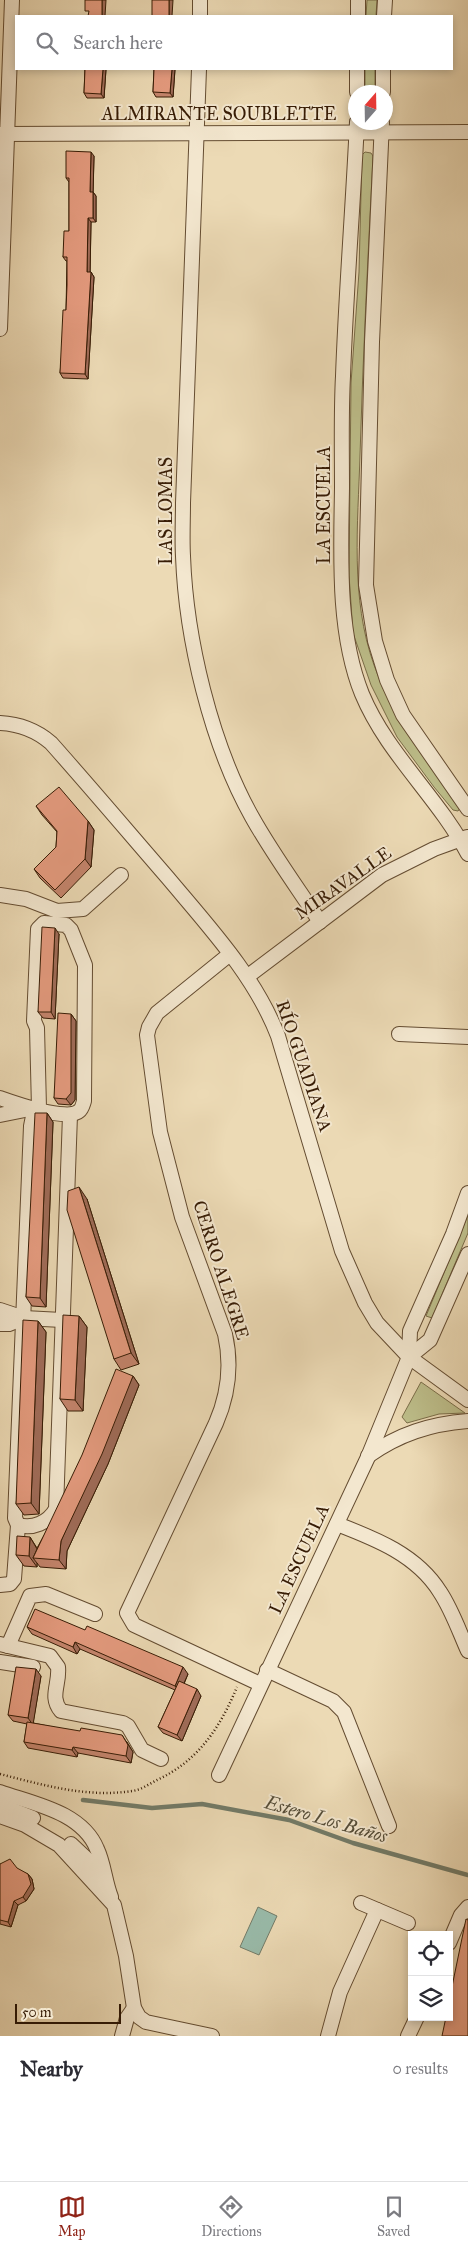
<!DOCTYPE html>
<html lang="en">
<head>
<meta charset="utf-8">
<style>
  :root { --surface:#fff; --page:#f7f7f7; --text:#2b2b33; --muted:#7c7c81; --line:#e1e1e2; --accent:#8f2418 }
  body { margin:0; font-family:"IM FELL Great Primer",serif; background:var(--page); color:var(--text) }
  .controls { position:absolute; right:15px; bottom:15px; display:grid; overflow:hidden; border-radius:0px; box-shadow:0 2px 8px #0003 }
  .controls button { width:45px; height:45px; display:grid; place-items:center; padding:0; border:0; border-bottom:1px solid var(--line); background:var(--surface); color:var(--text); font:25px sans-serif }
  .compass { position:absolute; left:348px; top:85px; width:45px; height:45px; border-radius:50%; background:var(--surface); box-shadow:0 2px 8px #0003; rotate:20deg }
  .scale { position:absolute; left:15px; bottom:12px; width:106px; box-sizing:border-box; padding-left:5px; border:2px solid #371c05; border-top:0; font-size:14px; line-height:18px; white-space:nowrap; color:#371c05; -webkit-text-stroke:4px #f3e7cf; paint-order:stroke }
  .list { margin:0; padding:0; list-style:none }
  h2 { display:flex; justify-content:space-between; align-items:center; height:65px; margin:0; padding:0 20px; font-size:21px }
  h2 small { font-size:16px; font-weight:400; color:var(--muted) }
  .icon { flex:none; width:28px; height:28px; fill:none; stroke:currentColor; stroke-width:2; stroke-linecap:round; stroke-linejoin:round }
  .map { position:relative; flex:none; width:468px; height:2036px; overflow:hidden }
  .search { position:absolute; background:var(--surface); box-shadow:0 2px 8px #0003; left:15px; right:15px; top:15px; height:55px; display:flex; align-items:center; gap:12px; box-sizing:border-box; padding:0 18px; border-radius:0px; color:var(--muted); font-size:19px }
  .sheet { height:145px; background:var(--surface) }
  nav { display:flex; justify-content:space-around; align-items:center; box-sizing:border-box; height:70px; border-top:1px solid var(--line); background:var(--surface); font-size:14px; color:var(--muted) }
  nav a { display:grid; justify-items:center; gap:2px }
  nav .on { color:var(--accent) }
  .map>svg:first-child { display:block }
</style>
</head>
<body>
<div class="map">
<svg width="468" height="2036" viewBox="0 0 468 2036">
  <rect width="100%" height="100%" fill="#ecdab5"/>
  <filter id="stains"><feTurbulence type="fractalNoise" baseFrequency=".004" numOctaves="4"/><feColorMatrix values="0 0 0 0 .2 0 0 0 0 .09 0 0 0 0 .02 0 0 0 .5 -.17"/></filter>
  <radialGradient id="worn" r=".72"><stop offset=".6" stop-color="#630" stop-opacity="0"/><stop offset="1" stop-color="#630" stop-opacity=".3"/></radialGradient>
  <!-- green -->
  <g fill="#bdbe8a" stroke="#7a6d48">
    <path d="M 367,0 L 377,0 L 376,16 L 366,16 Z"/>
    <rect x="365" y="69" width="10" height="23"/>
    <path d="M 365,152 L 371,153 L 373,156 C 368,255 363,355 360,455 C 358,524 350,598 374,665 C 393,718 428,762 461,807 L 458,811 L 453,810 L 434,787 L 397,737 L 371,685 L 353,633 L 349,575 L 351,383 L 359,272 L 362,155 Z"/>
    <path d="M 468,1215 L 468,1233 L 432,1318 L 426,1316 Z"/>
    <path d="M 421,1382 L 465,1413 L 439,1414 L 407,1423 L 402,1417 Z"/>
  </g>
  <!-- water -->
  <path fill="#9ba" stroke="#727b68" d="M 258,1907 L 277,1916 L 259,1955 L 240,1947 Z"/>
  <g fill="none" stroke-linecap="round" stroke-linejoin="round">
    <!-- stream -->
    <path stroke="#727b68" stroke-width="4.5" d="M 83,1800 L 152,1808 L 202,1804 L 289,1820 L 353,1843 L 468,1875"/>
    <defs>
      <g id="minor">
        <path d="M 200,16 L 200,0"/>
        <path d="M 358,16 L 358,0"/>
        <path d="M 384,16 L 385,0"/>
        <path d="M 199,69 L 183,503 C 183,520 182,538 183,556 C 186,639 211,744 252,817 C 272,853 297,887 320,922"/>
        <path d="M 357,92 L 357,69"/>
        <path d="M 383,92 L 383,69"/>
        <path d="M 357,122 C 353,207 346,292 343,376 C 341,413 342,451 342,488 C 341,554 337,632 362,694 C 387,754 438,797 468,854"/>
        <path d="M 382,122 L 372,342 L 366,585 L 375,641 L 387,680 L 403,715 L 468,809"/>
        <path d="M 0,134 L 468,132"/>
        <path d="M 0,329 L 12,0"/>
        <path d="M 0,723 C 20,724 36,730 51,743 C 91,788 129,833 168,878 C 209,927 255,976 278,1036 L 342,1251 L 365,1303 L 377,1323 L 409,1357 L 468,1400"/>
        <path d="M 0,895 L 26,899 L 57,911 L 83,909 L 121,875"/>
        <path d="M 230,954 L 157,1013 L 149,1027 L 147,1035 L 160,1132 L 182,1217 L 225,1334 C 232,1365 229,1393 216,1423 L 127,1613 L 134,1625 L 260,1684"/>
        <path d="M 248,976 L 382,875 L 434,849 L 467,837"/>
        <path d="M 399,1034 L 468,1037"/>
        <path d="M 0,1098 C 14,1103 68,1122 79,1111 C 82,1109 83,1104 84,1101 L 85,965 L 71,930 L 66,925 L 44,923 L 38,929 L 34,1021 L 37,1028 L 39,1108 L 33,1116 L 31,1126 L 15,1518 L 18,1525 L 14,1579 L 10,1584 L 0,1585"/>
        <path d="M 0,1115 L 30,1109"/>
        <path d="M 0,1310 L 24,1318 L 62,1320"/>
        <path d="M 0,1324 L 9,1324 L 24,1318"/>
        <path d="M 409,1357 L 430,1340 L 468,1254"/>
        <path d="M 368,1456 C 399,1434 430,1424 468,1421"/>
        <path d="M 337,1524 C 376,1539 417,1555 440,1592 C 452,1610 459,1631 468,1651"/>
        <path d="M 18,1525 C 33,1529 48,1523 56,1509 L 70,1115"/>
        <path d="M 0,1644 L 50,1656 L 58,1667 C 60,1684 49,1697 61,1711 L 123,1723 L 128,1726 L 142,1750 L 161,1759"/>
        <path d="M 8,1646 L 30,1596 L 46,1594 L 95,1614"/>
        <path d="M 0,1662 L 33,1667"/>
        <path d="M 267,1670 L 333,1701 L 344,1712 L 389,1826"/>
        <path d="M 219,1775 L 368,1457 L 409,1357 L 410,1331 L 453,1234 L 468,1193"/>
        <path d="M 0,1792 C 34,1804 82,1812 97,1849 C 104,1864 105,1882 111,1897"/>
        <path d="M 0,1805 L 33,1818"/>
        <path d="M 0,1816 L 25,1825 L 59,1845 L 114,1905 L 126,1956 L 134,2008 L 139,2017 L 146,2022 L 212,2036"/>
        <path d="M 71,1844 L 87,1859 L 100,1876"/>
        <path d="M 361,1903 L 408,1923"/>
        <path d="M 449,1943 L 461,1915 L 468,1907"/>
        <path d="M 122,2036 L 127,2018 L 134,2008"/>
        <path d="M 328,2036 L 340,1992 L 377,1910"/>
        <path d="M 408,2036 L 417,2017"/>
      </g>
    </defs>
    <!-- minor casing -->
    <use href="#minor" stroke="#644c31" stroke-width="16"/>
    <!-- path -->
    <path stroke="#371c05" stroke-width="2.5" stroke-dasharray="1 2.5" stroke-linecap="butt" d="M 0,1774 C 43,1785 87,1798 132,1791 C 141,1790 149,1784 157,1780 C 198,1761 220,1728 237,1687"/>
    <!-- minor -->
    <use href="#minor" stroke="#f3e7cf" stroke-width="14"/>
  </g>
  <!-- wall -->
  <g fill="#c5856d" stroke="#371c05">
    <path d="M 85,69 L 106,69 L 104,98 L 87,98 L 84,93 Z"/>
    <path d="M 154,69 L 175,69 L 173,97 L 156,97 L 153,92 Z"/>
    <path d="M 94,156 L 93,192 L 96,196 L 96,222 L 91,222 L 90,272 L 91,272 L 94,277 L 88,379 L 63,378 L 60,373 L 66,310 L 67,261 L 66,261 L 63,257 L 69,231 L 69,182 L 66,178 Z"/>
    <path d="M 36,806 L 88,821 L 94,830 L 91,867 L 61,898 L 40,878 L 34,869 L 56,847 L 57,832 L 42,815 Z"/>
    <path d="M 59,934 L 55,1019 L 43,1018 L 38,1012 Z"/>
    <path d="M 71,1014 L 76,1021 L 75,1100 L 71,1105 L 58,1104 L 54,1098 Z"/>
    <path d="M 47,1113 L 53,1122 L 46,1307 L 32,1306 L 26,1297 Z"/>
    <path d="M 87,1199 L 139,1364 L 121,1370 L 114,1359 Z"/>
    <path d="M 79,1316 L 87,1327 L 83,1411 L 68,1411 L 60,1399 Z"/>
    <path d="M 38,1321 L 46,1332 L 39,1514 L 24,1515 L 16,1504 Z"/>
    <path d="M 133,1376 L 139,1385 L 108,1464 L 67,1551 L 66,1569 L 40,1567 L 37,1563 L 37,1567 L 24,1566 L 16,1555 L 30,1537 L 37,1548 Z"/>
    <path d="M 27,1627 L 188,1674 L 184,1684 L 201,1696 L 182,1741 L 163,1733 L 158,1727 L 175,1690 L 80,1649 L 77,1654 L 32,1634 Z"/>
    <path d="M 41,1676 L 33,1723 L 127,1742 L 133,1752 L 131,1763 L 78,1753 L 77,1757 L 28,1748 L 24,1742 L 27,1724 L 13,1721 L 8,1715 Z"/>
    <path d="M 0,1864 L 28,1874 L 32,1879 L 34,1889 L 26,1901 L 18,1905 L 11,1927 L 0,1924 Z"/>
  </g>
  <!-- shaded-wall -->
  <g fill="#a06c59" stroke="#371c05">
    <path d="M 102,0 L 106,0 L 105,16 L 102,16 Z"/>
    <path d="M 169,0 L 173,0 L 172,16 L 169,16 Z"/>
    <path d="M 103,69 L 106,69 L 104,98 L 101,94 Z"/>
    <path d="M 172,69 L 175,69 L 173,97 L 170,93 Z"/>
    <path d="M 91,152 L 94,156 L 93,196 L 90,192 Z"/>
    <path d="M 93,192 L 96,196 L 96,222 L 93,218 Z"/>
    <path d="M 88,218 L 91,222 L 90,277 L 87,272 Z"/>
    <path d="M 91,272 L 94,277 L 88,379 L 85,374 Z"/>
    <path d="M 88,821 L 94,830 L 91,867 L 85,859 Z"/>
    <path d="M 55,928 L 59,934 L 55,1019 L 51,1012 Z"/>
    <path d="M 71,1014 L 76,1021 L 75,1100 L 71,1105 L 66,1099 Z"/>
    <path d="M 47,1113 L 53,1122 L 46,1307 L 40,1298 Z"/>
    <path d="M 79,1187 L 87,1199 L 139,1364 L 131,1353 Z"/>
    <path d="M 79,1316 L 87,1327 L 83,1411 L 75,1400 Z"/>
    <path d="M 38,1321 L 46,1332 L 39,1514 L 31,1503 Z"/>
    <path d="M 133,1376 L 139,1385 L 108,1464 L 67,1551 L 66,1569 L 59,1560 L 61,1541 Z"/>
    <path d="M 30,1537 L 37,1549 L 33,1558 L 37,1563 L 37,1567 L 29,1556 Z"/>
    <path d="M 75,1642 L 80,1649 L 77,1654 L 73,1647 Z"/>
    <path d="M 183,1667 L 188,1674 L 180,1692 L 175,1686 Z"/>
    <path d="M 36,1669 L 41,1676 L 33,1725 L 28,1718 Z"/>
    <path d="M 197,1689 L 201,1696 L 182,1741 L 177,1735 Z"/>
    <path d="M 122,1735 L 133,1752 L 131,1763 L 126,1756 Z"/>
    <path d="M 73,1747 L 78,1753 L 77,1757 L 72,1750 Z"/>
    <path d="M 28,1874 L 32,1879 L 34,1889 L 26,1901 L 23,1897 Z"/>
    <path d="M 14,1901 L 18,1905 L 11,1927 L 8,1922 Z"/>
  </g>
  <!-- building -->
  <g fill="#e59b7f" stroke="#371c05">
    <path d="M 85,0 L 102,0 L 102,16 L 88,16 L 89,11 L 85,11 Z"/>
    <rect x="152" y="0" width="17" height="16"/>
    <path d="M 85,69 L 103,69 L 101,94 L 84,93 Z"/>
    <path d="M 154,69 L 172,69 L 170,93 L 153,92 Z"/>
    <path d="M 66,151 L 91,152 L 90,192 L 93,192 L 93,218 L 88,218 L 87,272 L 91,272 L 85,374 L 60,373 L 63,310 L 66,310 L 67,285 L 67,257 L 63,257 L 64,231 L 69,231 L 69,178 L 66,178 Z"/>
    <path d="M 59,787 L 88,821 L 85,859 L 55,890 L 34,869 L 56,847 L 57,831 L 36,806 Z"/>
    <path d="M 42,927 L 55,928 L 51,1012 L 38,1012 Z"/>
    <path d="M 58,1013 L 71,1014 L 71,1093 L 66,1099 L 54,1098 Z"/>
    <path d="M 35,1113 L 47,1113 L 40,1298 L 26,1297 Z"/>
    <path d="M 79,1187 L 131,1353 L 114,1359 L 67,1210 L 68,1191 Z"/>
    <path d="M 63,1315 L 79,1316 L 75,1400 L 60,1399 Z"/>
    <path d="M 23,1320 L 38,1321 L 31,1503 L 16,1504 Z"/>
    <path d="M 116,1369 L 133,1376 L 102,1454 L 61,1541 L 59,1560 L 33,1558 L 82,1455 Z"/>
    <path d="M 17,1536 L 30,1537 L 29,1556 L 16,1555 Z"/>
    <path d="M 35,1609 L 85,1630 L 87,1626 L 183,1667 L 175,1686 L 75,1642 L 73,1647 L 27,1627 Z"/>
    <path d="M 16,1667 L 36,1669 L 28,1718 L 8,1715 Z"/>
    <path d="M 179,1681 L 197,1689 L 177,1735 L 158,1727 Z"/>
    <path d="M 27,1722 L 80,1731 L 81,1728 L 122,1735 L 128,1745 L 126,1756 L 73,1747 L 72,1750 L 24,1742 Z"/>
    <path d="M 10,1859 L 17,1868 L 28,1874 L 31,1884 L 23,1897 L 14,1901 L 8,1922 L 0,1920 L 0,1864 Z"/>
    <path d="M 466,1919 L 468,1920 L 468,2036 L 442,2036 L 446,2017 L 449,2017 L 449,2001 Z"/>
  </g>
  <g text-anchor="middle" dominant-baseline="central" stroke-width="4" stroke-linejoin="round" paint-order="stroke">
    <!-- street labels -->
    <g font-size="18" fill="#371c05" stroke="#f3e7cf">
      <text x="219" y="114">ALMIRANTE SOUBLETTE</text>
      <text transform="translate(324 505) rotate(-90)">LA ESCUELA</text>
      <text transform="translate(166 511) rotate(-90)">LAS LOMAS</text>
      <text transform="translate(343 883) rotate(-35)">MIRAVALLE</text>
      <text transform="translate(304 1066) rotate(71)">RÍO GUADIANA</text>
      <text transform="translate(221 1270) rotate(72)">CERRO ALEGRE</text>
      <text transform="translate(299 1559) rotate(-65)">LA ESCUELA</text>
    </g>
    <!-- water labels -->
    <g font-size="19" font-style="italic" fill="#544c37" stroke="#f3e7cf">
      <text transform="translate(326 1819) rotate(16)">Estero Los Baños</text>
    </g>
  </g>
  <rect width="100%" height="100%" filter="url(#stains)"/>
  <rect width="100%" height="100%" fill="url(#worn)"/>
</svg>
<div class="controls">
<button><svg class="icon" aria-label="locate" viewBox="0 0 24 24"><circle cx="12" cy="12" r="6"/><path d="M12 2v4M12 18v4M2 12h4M18 12h4"/></svg></button>
<button><svg class="icon" aria-label="layers" viewBox="0 0 24 24"><path d="M12 4l9 5-9 5-9-5zM3 14l9 5 9-5"/></svg></button>
</div>
<svg class="compass" viewBox="-18 -18 36 36"><path d="M0-13l5 13h-10z" fill="#e53935"/><path d="M0 13l5-13h-10z" fill="#7c7c81"/></svg>
<div class="scale">50 m</div>
<div class="search"><svg class="icon" aria-label="search" viewBox="0 0 24 24"><circle cx="10" cy="10" r="6"/><path d="M15 15l6 6"/></svg>Search here</div>
</div>
<section class="sheet">
<h2>Nearby<small>0 results</small></h2>
<ul class="list">
</ul>
</section>
<nav>
<a class="on"><svg class="icon" aria-label="map" viewBox="0 0 24 24"><path d="M3 6l6-2 6 2 6-2v14l-6 2-6-2-6 2zM9 4v14M15 6v14"/></svg>Map</a>
<a><svg class="icon" aria-label="directions" viewBox="0 0 24 24"><path d="M12 3l9 9-9 9-9-9zM9 14v-3h6M13 9l2 2-2 2"/></svg>Directions</a>
<a><svg class="icon" aria-label="saved" viewBox="0 0 24 24"><path d="M7 4h10v16l-5-4-5 4z"/></svg>Saved</a>
</nav>
</body>
</html>
